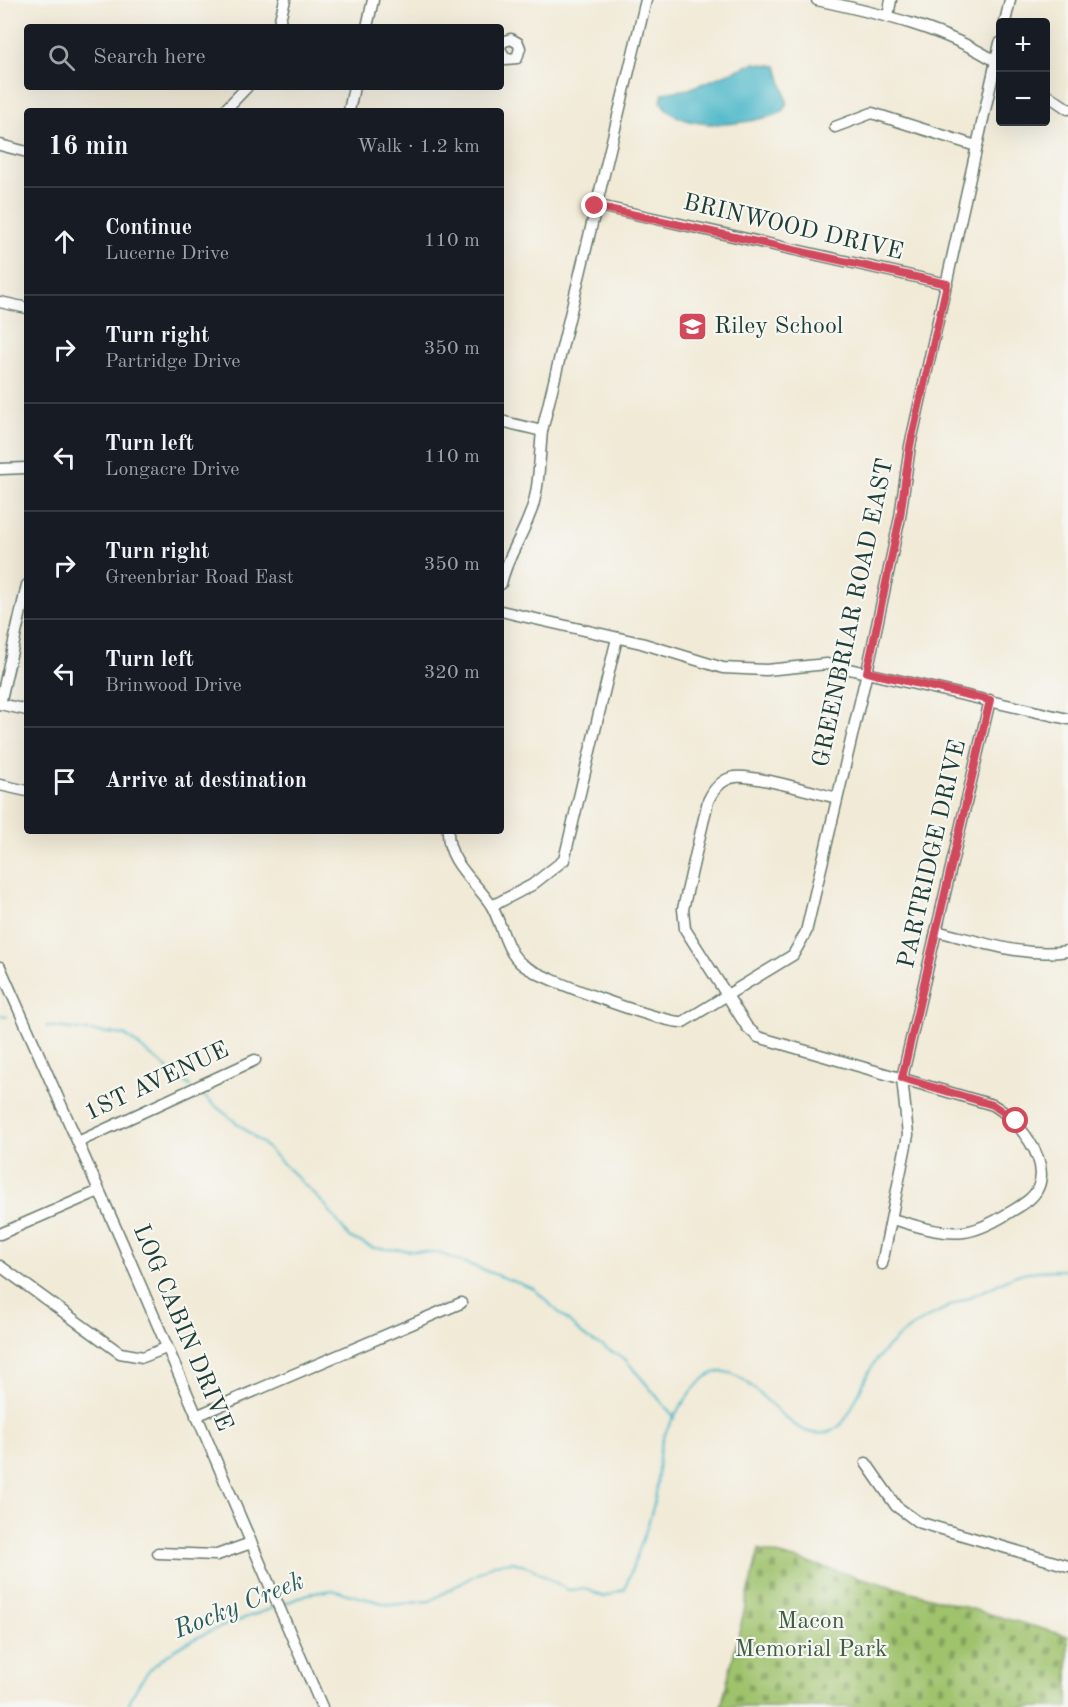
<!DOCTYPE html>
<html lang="en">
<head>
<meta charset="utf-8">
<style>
  :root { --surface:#171b24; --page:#20242c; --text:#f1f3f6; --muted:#9ea1a6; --line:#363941 }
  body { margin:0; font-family:"Old Standard TT",serif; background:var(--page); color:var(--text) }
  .controls { position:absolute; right:18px; top:18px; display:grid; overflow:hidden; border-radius:6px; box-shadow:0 6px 24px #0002 }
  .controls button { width:54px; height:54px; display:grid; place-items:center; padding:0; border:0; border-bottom:2px solid var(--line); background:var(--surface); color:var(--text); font:30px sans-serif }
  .stop { position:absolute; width:18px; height:18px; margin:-14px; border:4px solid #d1495b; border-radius:50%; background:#fff }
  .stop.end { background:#d1495b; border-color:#fff; box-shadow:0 2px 6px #0008 }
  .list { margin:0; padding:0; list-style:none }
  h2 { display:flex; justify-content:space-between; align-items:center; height:78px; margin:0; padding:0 24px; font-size:26px }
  h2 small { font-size:20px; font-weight:400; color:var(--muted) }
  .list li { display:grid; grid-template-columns:39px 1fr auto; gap:18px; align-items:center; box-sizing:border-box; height:108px; padding:0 24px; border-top:2px solid var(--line) }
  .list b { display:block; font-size:22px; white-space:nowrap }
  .list p { margin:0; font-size:20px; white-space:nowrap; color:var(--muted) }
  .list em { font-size:20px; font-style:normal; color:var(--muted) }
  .icon { flex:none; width:33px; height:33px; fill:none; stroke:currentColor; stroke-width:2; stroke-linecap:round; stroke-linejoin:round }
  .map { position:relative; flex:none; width:1068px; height:1707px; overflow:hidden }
  .search { position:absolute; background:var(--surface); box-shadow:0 6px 24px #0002; left:24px; top:24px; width:480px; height:66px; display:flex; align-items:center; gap:15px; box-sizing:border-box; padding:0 21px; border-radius:6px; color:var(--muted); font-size:22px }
  .panel { position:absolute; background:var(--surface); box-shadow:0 6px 24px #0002; left:24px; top:108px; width:480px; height:726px; border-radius:6px }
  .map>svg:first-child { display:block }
</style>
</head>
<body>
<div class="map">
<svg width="1068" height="1707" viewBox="0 0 1068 1707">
  <defs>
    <pattern id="cemetery-stones" width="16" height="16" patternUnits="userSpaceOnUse" patternTransform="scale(1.5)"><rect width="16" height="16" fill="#9fc26c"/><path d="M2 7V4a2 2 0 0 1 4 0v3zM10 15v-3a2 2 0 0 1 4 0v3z" fill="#819f5a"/></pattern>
  </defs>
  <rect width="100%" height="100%" fill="#f6f6f2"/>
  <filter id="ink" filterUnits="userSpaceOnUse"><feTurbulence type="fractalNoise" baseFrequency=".0167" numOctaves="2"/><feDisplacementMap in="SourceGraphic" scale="12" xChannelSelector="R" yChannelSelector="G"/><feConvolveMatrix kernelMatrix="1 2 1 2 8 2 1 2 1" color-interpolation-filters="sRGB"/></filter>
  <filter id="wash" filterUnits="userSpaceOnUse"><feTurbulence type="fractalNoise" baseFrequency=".008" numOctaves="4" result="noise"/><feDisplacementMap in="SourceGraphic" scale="24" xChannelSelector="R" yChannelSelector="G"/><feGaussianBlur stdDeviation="1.35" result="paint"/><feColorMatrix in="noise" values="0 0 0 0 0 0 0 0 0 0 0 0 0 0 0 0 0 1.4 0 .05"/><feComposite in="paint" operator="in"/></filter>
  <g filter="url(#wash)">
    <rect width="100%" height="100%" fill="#f1ead7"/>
    <!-- cemetery -->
    <path fill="url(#cemetery-stones)" stroke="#5f8050" stroke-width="1.5" d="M 759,1549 L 1068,1636 L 1068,1707 L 721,1707 Z"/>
    <!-- water -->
    <path fill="#4db8c9" stroke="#367a7e" stroke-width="1.5" d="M 754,63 L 777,66 L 787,102 L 783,112 C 753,124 681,135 661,102 L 663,93 L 689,89 Z"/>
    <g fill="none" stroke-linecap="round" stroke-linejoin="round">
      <!-- stream -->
      <g stroke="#4db8c9" stroke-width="2">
        <path d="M 0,1015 L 7,1017"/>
        <path d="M 46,1026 L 125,1035 L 190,1086"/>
        <path d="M 197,1091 L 263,1144 L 326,1206 L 349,1237 L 373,1248 L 439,1253 L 534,1289 L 584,1336 L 625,1359 L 675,1418"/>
        <path d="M 281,1605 L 308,1594 L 332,1590 L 391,1605 L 430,1601 L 494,1564 L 513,1562 L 531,1568 L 568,1590 L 587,1589 L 603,1597 L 625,1589 C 634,1561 646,1535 653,1507 C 659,1489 657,1468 660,1449 C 664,1428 695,1379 714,1373 C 755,1359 791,1460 838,1427 C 851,1418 862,1381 873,1365 C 899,1326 949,1306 990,1288 C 1000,1283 1011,1276 1023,1273 C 1037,1270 1053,1270 1068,1270"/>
        <path d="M 127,1707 C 134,1692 142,1676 155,1665 C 188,1635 235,1622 276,1607"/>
      </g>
    </g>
  </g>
  <g filter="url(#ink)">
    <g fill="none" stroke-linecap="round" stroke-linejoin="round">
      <defs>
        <g id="minor">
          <path d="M 817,0 C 881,14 945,28 1000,64"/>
          <path d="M 888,16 L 891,0"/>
          <path d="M 1005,22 L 1010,0"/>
          <path d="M 278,27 L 285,0"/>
          <path d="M 367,27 L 373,0"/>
          <path d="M 501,45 L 502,42 L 511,39 L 518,43 L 520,48 L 517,58 L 506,59 L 501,51"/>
          <path d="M 1046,94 L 1068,109"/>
          <path d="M 224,111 L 247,87"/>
          <path d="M 349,111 L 354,87"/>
          <path d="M 835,127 L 872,113 L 976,146"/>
          <path d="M 0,145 L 27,152"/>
          <path d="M 595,205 L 947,284"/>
          <path d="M 0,302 L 27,308"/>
          <path d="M 501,421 L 542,431"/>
          <path d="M 0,469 L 27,468"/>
          <path d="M 501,584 C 506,560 519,542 528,519 C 540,493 539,459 542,431 L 646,0"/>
          <path d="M 501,611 L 641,643 L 723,668 L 766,670 L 827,664 L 1068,719"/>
          <path d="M 0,704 L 27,585"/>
          <path d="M 0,704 L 27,710"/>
          <path d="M 0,785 L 27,791"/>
          <path d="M 837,798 C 816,793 752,774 735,777 C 722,779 713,790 708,801 L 683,909 L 685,929 L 747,1027 L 758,1037 L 993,1105 C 1016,1118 1051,1159 1038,1188 C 1033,1200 1018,1207 1007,1214 C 994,1222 979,1230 964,1232 C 940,1235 915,1225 892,1219"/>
          <path d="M 448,831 C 447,862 476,882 491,905 C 502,923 505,952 523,965 C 541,979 662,1023 683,1022 L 793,955 L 806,932 L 867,672 L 900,517 L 910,446 L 1000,43"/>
          <path d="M 492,906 L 532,885 L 564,860 L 617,638"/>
          <path d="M 936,931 C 979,941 1023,958 1068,951"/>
          <path d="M 0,967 L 122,1242 L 322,1707"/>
          <path d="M 78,1142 L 255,1060"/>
          <path d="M 0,1234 L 99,1191"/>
          <path d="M 882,1264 L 908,1135 L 902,1078 L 990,700"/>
          <path d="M 0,1266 L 120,1353 L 143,1357 L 166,1348"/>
          <path d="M 196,1416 L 461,1303"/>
          <path d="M 866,1463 L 896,1506 L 918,1522 L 1068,1566"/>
          <path d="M 158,1553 L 217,1555 L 251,1543"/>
        </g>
      </defs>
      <!-- minor casing -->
      <use href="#minor" stroke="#687a6d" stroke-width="13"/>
      <!-- minor -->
      <use href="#minor" stroke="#fff" stroke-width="10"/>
    </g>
  </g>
  <g fill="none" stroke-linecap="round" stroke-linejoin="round" filter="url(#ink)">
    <!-- route -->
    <path stroke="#d1495b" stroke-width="8" d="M 595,206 L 947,284 L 910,446 L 900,517 L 867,672 L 990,700 L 902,1078 L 993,1105 L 1016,1121"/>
  </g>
  <!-- icons -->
  <defs>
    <symbol id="school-square" viewBox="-11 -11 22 22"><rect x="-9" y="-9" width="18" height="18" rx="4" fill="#d1495b" stroke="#f6f6f2"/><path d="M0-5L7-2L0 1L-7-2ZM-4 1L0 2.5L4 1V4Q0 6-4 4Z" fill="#fff"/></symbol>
  </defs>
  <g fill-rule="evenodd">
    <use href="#school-square" x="676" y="310" width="33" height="33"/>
  </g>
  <g text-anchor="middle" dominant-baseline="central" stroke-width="4.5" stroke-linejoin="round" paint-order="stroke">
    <!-- street labels -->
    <g font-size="24" fill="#1f3d34" stroke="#f6f6f2">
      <text transform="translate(793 228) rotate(13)">BRINWOOD DRIVE</text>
      <text transform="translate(854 613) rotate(-78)">GREENBRIAR ROAD EAST</text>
      <text transform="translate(933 854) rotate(-77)">PARTRIDGE DRIVE</text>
      <text transform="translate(157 1082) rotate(-25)">1ST AVENUE</text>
      <text transform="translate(182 1328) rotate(67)">LOG CABIN DRIVE</text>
    </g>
    <!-- poi labels -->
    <g font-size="24" fill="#1f3d34" stroke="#f6f6f2" text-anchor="start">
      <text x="714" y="327">Riley School</text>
    </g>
    <!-- park labels -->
    <g font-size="24" fill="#3f5e42" stroke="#f6f6f2">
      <text x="811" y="1622">Macon<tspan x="811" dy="28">Memorial Park</tspan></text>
    </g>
    <!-- water labels -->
    <g font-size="26" font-style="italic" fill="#2a5c59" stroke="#f6f6f2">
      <text transform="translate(239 1606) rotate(-22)">Rocky Creek</text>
    </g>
  </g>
</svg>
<div class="controls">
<button>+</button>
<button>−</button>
</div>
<div class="stop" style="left:1016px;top:1121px"></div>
<div class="stop end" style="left:595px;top:206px"></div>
<div class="search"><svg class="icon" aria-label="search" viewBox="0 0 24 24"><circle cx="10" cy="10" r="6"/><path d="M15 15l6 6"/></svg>Search here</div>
<section class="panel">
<h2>16 min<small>Walk · 1.2 km</small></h2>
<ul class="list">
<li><svg class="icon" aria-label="ahead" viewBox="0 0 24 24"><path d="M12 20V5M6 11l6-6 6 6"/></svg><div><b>Continue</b><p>Lucerne Drive</p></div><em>110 m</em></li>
<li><svg class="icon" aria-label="right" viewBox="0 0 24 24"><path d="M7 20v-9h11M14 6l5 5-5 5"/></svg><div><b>Turn right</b><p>Partridge Drive</p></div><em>350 m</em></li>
<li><svg class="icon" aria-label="left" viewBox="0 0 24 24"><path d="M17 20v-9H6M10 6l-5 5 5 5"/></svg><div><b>Turn left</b><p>Longacre Drive</p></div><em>110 m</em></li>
<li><svg class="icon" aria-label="right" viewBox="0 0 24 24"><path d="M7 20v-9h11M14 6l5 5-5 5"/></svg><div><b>Turn right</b><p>Greenbriar Road East</p></div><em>350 m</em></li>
<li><svg class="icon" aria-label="left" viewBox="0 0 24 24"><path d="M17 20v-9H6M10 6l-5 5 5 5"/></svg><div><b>Turn left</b><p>Brinwood Drive</p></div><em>320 m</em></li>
<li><svg class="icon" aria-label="arrive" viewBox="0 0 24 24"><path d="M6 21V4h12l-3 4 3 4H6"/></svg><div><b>Arrive at destination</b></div></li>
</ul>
</section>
</div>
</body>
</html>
